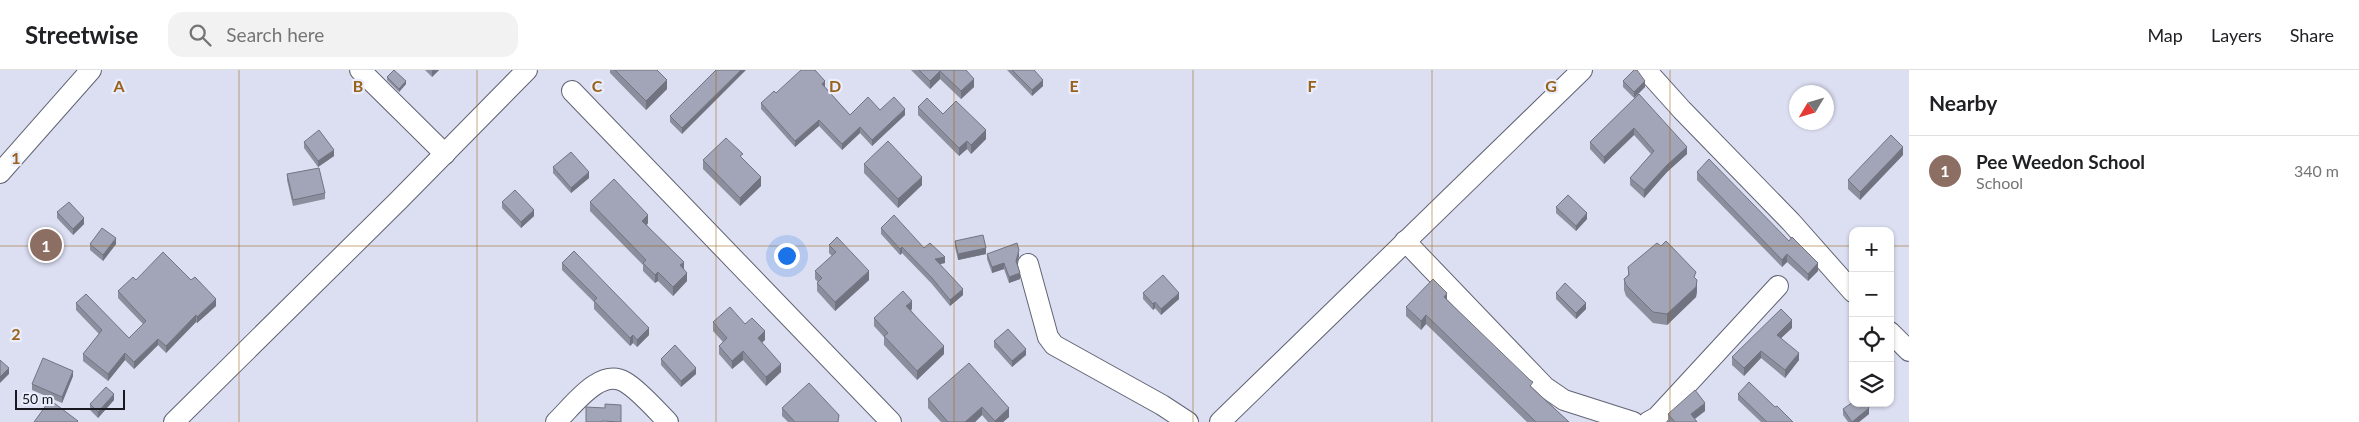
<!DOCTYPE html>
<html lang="en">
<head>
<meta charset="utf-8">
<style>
  :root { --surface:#fff; --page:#f2f2f2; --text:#202124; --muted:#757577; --line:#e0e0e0; --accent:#99621b }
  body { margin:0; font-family:Lato,sans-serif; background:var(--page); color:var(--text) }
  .controls { position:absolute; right:15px; bottom:15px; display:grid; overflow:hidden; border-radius:10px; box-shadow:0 1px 4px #0004 }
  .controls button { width:45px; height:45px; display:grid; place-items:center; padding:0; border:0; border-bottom:1px solid var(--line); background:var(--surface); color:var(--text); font:25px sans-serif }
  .compass { position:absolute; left:1789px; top:15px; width:45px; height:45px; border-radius:50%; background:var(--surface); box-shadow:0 1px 4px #0004; rotate:232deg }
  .scale { position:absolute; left:15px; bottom:12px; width:110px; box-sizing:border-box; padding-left:5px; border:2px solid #18191f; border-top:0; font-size:14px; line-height:18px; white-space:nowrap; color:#18191f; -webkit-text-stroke:4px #eaedfc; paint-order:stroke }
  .you { position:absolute; left:786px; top:185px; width:18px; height:18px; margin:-12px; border:4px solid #fff; border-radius:50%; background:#1a73e8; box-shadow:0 0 0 8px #1a73e833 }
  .badge { display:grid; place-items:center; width:32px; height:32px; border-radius:50%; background:var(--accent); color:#fff; font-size:16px; font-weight:700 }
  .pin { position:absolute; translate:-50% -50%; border:2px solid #fff; box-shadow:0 1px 5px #0006 }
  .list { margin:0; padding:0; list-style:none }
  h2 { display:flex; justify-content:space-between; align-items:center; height:65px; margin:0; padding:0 20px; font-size:21px }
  h2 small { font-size:16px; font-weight:400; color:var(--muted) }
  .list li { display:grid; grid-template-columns:32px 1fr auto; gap:15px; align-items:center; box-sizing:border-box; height:70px; padding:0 20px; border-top:1px solid var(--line) }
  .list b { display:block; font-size:19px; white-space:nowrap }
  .list p { margin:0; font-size:16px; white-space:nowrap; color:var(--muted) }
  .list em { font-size:16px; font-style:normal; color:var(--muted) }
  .icon { flex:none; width:28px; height:28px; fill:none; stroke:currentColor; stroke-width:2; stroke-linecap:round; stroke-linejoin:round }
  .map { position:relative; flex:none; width:1909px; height:352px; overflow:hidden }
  header { display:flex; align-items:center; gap:30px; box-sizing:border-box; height:70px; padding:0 25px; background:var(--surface); border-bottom:1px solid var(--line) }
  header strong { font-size:24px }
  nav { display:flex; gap:28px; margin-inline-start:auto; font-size:18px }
  .search { width:350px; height:45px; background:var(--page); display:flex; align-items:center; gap:12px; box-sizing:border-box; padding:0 18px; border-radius:15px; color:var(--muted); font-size:19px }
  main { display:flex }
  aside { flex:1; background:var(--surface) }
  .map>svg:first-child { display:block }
</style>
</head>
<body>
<header>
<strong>Streetwise</strong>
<div class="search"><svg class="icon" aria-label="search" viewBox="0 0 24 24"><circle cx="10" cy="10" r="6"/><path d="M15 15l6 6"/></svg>Search here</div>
<nav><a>Map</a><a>Layers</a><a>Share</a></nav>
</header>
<main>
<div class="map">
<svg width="1909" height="352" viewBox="0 0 1909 352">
  <rect width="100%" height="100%" fill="#dcdff2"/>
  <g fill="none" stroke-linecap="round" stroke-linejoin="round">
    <defs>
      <g id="minor">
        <path d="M 360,0 L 445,84"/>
        <path d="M 1646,0 L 1682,40 L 1791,152 L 1853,222"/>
        <path d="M 572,21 L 891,352"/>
        <path d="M 0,103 L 91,0"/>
        <path d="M 1405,171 L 1545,317 L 1564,330 L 1633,352"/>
        <path d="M 1028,194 L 1048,267 L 1054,275 L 1162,335 L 1188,352"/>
        <path d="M 1890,262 L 1909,281"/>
        <path d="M 174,352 L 398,131 L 527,0"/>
        <path d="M 556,352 C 573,336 600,297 625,312 C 639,320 656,340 668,352"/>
        <path d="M 1220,352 L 1582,0"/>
        <path d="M 1648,352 L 1657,347 L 1778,216"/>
      </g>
    </defs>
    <!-- minor casing -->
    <use href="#minor" stroke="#606373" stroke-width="22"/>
    <!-- minor -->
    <use href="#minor" stroke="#fff" stroke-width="20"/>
  </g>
  <!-- wall -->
  <g fill="#8b8e9d">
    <path d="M 425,0 L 439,0 L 432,7 Z"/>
    <path d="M 610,0 L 657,0 L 667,19 L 646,40 L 610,3 Z"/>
    <path d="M 716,0 L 682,64 L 670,52 L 670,46 Z"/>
    <path d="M 911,0 L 966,0 L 974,17 L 961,29 L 940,9 L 930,19 Z"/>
    <path d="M 1007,0 L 1034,0 L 1043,16 L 1032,26 Z"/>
    <path d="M 387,7 L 406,14 L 399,22 L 387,10 Z"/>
    <path d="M 1623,11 L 1645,17 L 1634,28 L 1623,17 Z"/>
    <path d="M 825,17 L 850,45 L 880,40 L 905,45 L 872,76 L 860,63 L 842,80 L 819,56 L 795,77 L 761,39 L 761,33 L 776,23 Z"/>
    <path d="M 1639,24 L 1687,84 L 1667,102 L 1644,128 L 1630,115 L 1630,108 L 1651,84 L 1634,65 L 1604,94 L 1590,79 L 1590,72 Z"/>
    <path d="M 918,37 L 986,69 L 971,84 L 967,79 L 959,86 L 918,45 Z"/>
    <path d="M 304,72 L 334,86 L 318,97 L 304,78 Z"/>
    <path d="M 1903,85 L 1860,130 L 1848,119 L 1848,110 Z"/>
    <path d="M 703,90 L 761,116 L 740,136 L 703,99 Z"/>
    <path d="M 864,94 L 922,115 L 898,138 L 864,103 Z"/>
    <path d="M 553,97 L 589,108 L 571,123 L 553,103 Z"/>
    <path d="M 1697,102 L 1789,171 L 1818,201 L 1808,211 L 1787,192 L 1782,197 L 1697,110 Z"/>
    <path d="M 287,104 L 325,123 L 325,129 L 293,136 L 287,110 Z"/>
    <path d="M 502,132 L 534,146 L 521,158 L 502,138 Z"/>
    <path d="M 590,132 L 648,153 L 647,155 L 684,199 L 687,211 L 673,226 L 658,211 L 655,213 L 643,201 L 643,195 L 590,141 Z"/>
    <path d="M 1556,137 L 1587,149 L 1576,161 L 1556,143 Z"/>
    <path d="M 57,142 L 84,154 L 73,165 L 57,148 Z"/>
    <path d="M 881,158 L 924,178 L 945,193 L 940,194 L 963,225 L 950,236 L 932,214 L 902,183 L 900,185 L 881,164 Z"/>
    <path d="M 955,171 L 986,184 L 958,190 L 955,177 Z"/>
    <path d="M 90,174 L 116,174 L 103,191 L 90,180 Z"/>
    <path d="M 829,175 L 869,210 L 835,241 L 817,221 L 817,213 L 818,212 L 815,209 L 815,201 L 832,186 L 829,183 Z"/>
    <path d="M 987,184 L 1019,186 L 1017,194 L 1020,209 L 1009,213 L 1004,199 L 992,203 L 987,189 Z"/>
    <path d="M 562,193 L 649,265 L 637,277 L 633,273 L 630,276 L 594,239 L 594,232 L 562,200 Z"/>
    <path d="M 1628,197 L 1696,209 L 1697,221 L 1696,227 L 1667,255 L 1653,253 L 1626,226 L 1624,220 L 1624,209 L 1628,205 Z"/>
    <path d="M 136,210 L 216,236 L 197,253 L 196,252 L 166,283 L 158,275 L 134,299 L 125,290 L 108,311 L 83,291 L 83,284 L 99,264 L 76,240 L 76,233 L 129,268 L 143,254 L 118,228 L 118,221 Z"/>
    <path d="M 1143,223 L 1179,229 L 1161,245 L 1155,238 L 1153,240 L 1143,229 Z"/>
    <path d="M 1556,223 L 1586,239 L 1576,249 L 1556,229 Z"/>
    <path d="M 1447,231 L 1533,318 L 1569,352 L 1527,352 L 1426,254 L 1421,260 L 1406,246 L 1406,237 Z"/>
    <path d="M 912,239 L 911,240 L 944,284 L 917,310 L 884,275 L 884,267 L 874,256 L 874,248 Z"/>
    <path d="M 713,252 L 745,254 L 765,270 L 762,272 L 781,302 L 766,316 L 743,290 L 732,299 L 719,284 L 719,276 L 723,272 L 713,261 Z"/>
    <path d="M 1792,258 L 1781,268 L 1799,290 L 1785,308 L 1761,288 L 1744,306 L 1732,295 L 1732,287 Z"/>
    <path d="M 994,271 L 1026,285 L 1012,297 L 994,277 Z"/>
    <path d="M 661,289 L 696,304 L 681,317 L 661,295 Z"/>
    <path d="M 73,306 L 62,333 L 32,320 L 32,314 Z"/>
    <path d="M 1738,324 L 1775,337 L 1793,352 L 1761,352 L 1738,330 Z"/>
    <path d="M 928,329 L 1009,338 L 1009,347 L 1003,352 L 988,352 L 982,345 L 975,352 L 941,352 L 928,338 Z"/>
    <path d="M 114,330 L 98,348 L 90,340 L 90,334 Z"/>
    <path d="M 782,338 L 839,352 L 788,352 L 782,346 Z"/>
    <path d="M 1843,339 L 1869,344 L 1859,352 L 1848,352 L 1843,345 Z"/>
    <path d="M 1705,341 L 1694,349 L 1697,352 L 1668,352 L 1668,344 Z"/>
  </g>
  <!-- shaded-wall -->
  <g fill="#717480">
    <path d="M 432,0 L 439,0 L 432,7 Z"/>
    <path d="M 741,0 L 746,0 L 682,64 L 682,58 Z"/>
    <path d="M 940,1 L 940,9 L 930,19 L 930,11 Z"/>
    <path d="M 974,9 L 974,17 L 961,29 L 961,21 Z"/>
    <path d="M 667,10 L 667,19 L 646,40 L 646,31 Z"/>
    <path d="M 1043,10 L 1043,16 L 1032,26 L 1032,20 Z"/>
    <path d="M 406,11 L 406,14 L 399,22 L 399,19 Z"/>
    <path d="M 825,11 L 825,17 L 822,20 L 822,14 Z"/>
    <path d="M 1645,11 L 1645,17 L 1634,28 L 1634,22 Z"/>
    <path d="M 905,39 L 905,45 L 872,76 L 872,70 Z"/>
    <path d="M 819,50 L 819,56 L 795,77 L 795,71 Z"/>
    <path d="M 860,57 L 860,63 L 842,80 L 842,74 Z"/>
    <path d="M 1634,58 L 1634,65 L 1604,94 L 1604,87 Z"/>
    <path d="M 986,60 L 986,69 L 971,84 L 971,75 Z"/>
    <path d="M 967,71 L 967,79 L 959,86 L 959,78 Z"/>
    <path d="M 1687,77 L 1687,84 L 1667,102 L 1644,128 L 1644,120 L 1667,95 Z"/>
    <path d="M 1903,77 L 1903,85 L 1860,130 L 1860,122 Z"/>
    <path d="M 334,80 L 334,86 L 318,97 L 318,91 Z"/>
    <path d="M 589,102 L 589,108 L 571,123 L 571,118 Z"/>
    <path d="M 761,107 L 761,116 L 740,136 L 740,128 Z"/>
    <path d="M 922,107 L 922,115 L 898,138 L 898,129 Z"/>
    <path d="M 534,140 L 534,146 L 521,158 L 521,152 Z"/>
    <path d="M 1587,143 L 1587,149 L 1576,161 L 1576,156 Z"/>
    <path d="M 648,145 L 648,153 L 642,159 L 642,151 Z"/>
    <path d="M 84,148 L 84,154 L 73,165 L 73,159 Z"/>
    <path d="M 116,168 L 116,174 L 103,191 L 103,185 Z"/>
    <path d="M 902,177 L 902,183 L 900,185 L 900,179 Z"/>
    <path d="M 986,178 L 986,184 L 958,190 L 958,184 Z"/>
    <path d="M 1019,180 L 1019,186 L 1016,197 L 1016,191 Z"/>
    <path d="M 1787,184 L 1787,192 L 1782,197 L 1782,190 Z"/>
    <path d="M 945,187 L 945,193 L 935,195 L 935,189 Z"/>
    <path d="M 684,192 L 684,200 L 680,195 Z"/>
    <path d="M 1004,193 L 1004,199 L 992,203 L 992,197 Z"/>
    <path d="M 1818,193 L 1818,201 L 1808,211 L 1808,204 Z"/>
    <path d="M 869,201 L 869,210 L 835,241 L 835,232 Z"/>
    <path d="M 658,202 L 658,211 L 655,213 L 655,205 Z"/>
    <path d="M 687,203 L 687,211 L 673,226 L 673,217 Z"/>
    <path d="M 1020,203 L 1020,209 L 1009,213 L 1009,207 Z"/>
    <path d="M 1697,210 L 1697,221 L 1696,227 L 1667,255 L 1667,244 Z"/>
    <path d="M 963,219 L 963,225 L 950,236 L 950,230 Z"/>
    <path d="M 1179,223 L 1179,229 L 1161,245 L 1161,239 Z"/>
    <path d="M 1447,223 L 1447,232 L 1444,227 Z"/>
    <path d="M 216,229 L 216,236 L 197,253 L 197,247 Z"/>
    <path d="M 912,231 L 912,239 L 906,244 L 906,236 Z"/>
    <path d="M 1155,232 L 1155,238 L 1153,240 L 1153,234 Z"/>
    <path d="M 1586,233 L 1586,239 L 1576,249 L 1576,243 Z"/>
    <path d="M 196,245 L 196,252 L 166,283 L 166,276 Z"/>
    <path d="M 1426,245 L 1426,254 L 1421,260 L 1421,251 Z"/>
    <path d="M 1792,250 L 1792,258 L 1777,272 L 1777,265 Z"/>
    <path d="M 649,258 L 649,265 L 637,277 L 637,270 Z"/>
    <path d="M 765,261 L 765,270 L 758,276 L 758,268 Z"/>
    <path d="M 633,265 L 633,273 L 630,276 L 630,268 Z"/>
    <path d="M 158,269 L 158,275 L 134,299 L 134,292 Z"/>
    <path d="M 944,276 L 944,284 L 917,310 L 917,301 Z"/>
    <path d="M 1026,279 L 1026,285 L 1012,297 L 1012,291 Z"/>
    <path d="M 743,281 L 743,290 L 732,299 L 732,291 Z"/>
    <path d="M 1761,281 L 1761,288 L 1744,306 L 1744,298 Z"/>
    <path d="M 125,283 L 125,290 L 108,311 L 108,304 Z"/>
    <path d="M 1799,283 L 1799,290 L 1785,308 L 1785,300 Z"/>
    <path d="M 781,294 L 781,302 L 766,316 L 766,307 Z"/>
    <path d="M 9,298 L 9,304 L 0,313 L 0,307 Z"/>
    <path d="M 696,298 L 696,304 L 681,317 L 681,311 Z"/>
    <path d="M 73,301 L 73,306 L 62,333 L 62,327 Z"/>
    <path d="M 114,324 L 114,330 L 98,348 L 98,342 Z"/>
    <path d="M 1705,333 L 1705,341 L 1691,352 L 1691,344 Z"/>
    <path d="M 982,337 L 982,345 L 975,352 L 965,352 Z"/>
    <path d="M 1009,338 L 1009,347 L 1003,352 L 995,352 L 995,351 Z"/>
    <path d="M 1869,338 L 1869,344 L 1859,352 L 1852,352 Z"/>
  </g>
  <!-- building -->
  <g fill="#a2a5b7" stroke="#717480">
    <path d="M 394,0 L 406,11 L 399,19 L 387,7 Z"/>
    <path d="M 615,0 L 657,0 L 667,10 L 646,31 Z"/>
    <path d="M 716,0 L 741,0 L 682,58 L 670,46 Z"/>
    <path d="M 801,0 L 815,0 L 825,11 L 822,14 L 850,45 L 868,27 L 880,40 L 894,27 L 905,39 L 872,70 L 860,57 L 842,74 L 819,50 L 795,71 L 761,33 L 774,21 L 776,23 Z"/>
    <path d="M 919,0 L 966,0 L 974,9 L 961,21 L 940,1 L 930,11 Z"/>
    <path d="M 1012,0 L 1034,0 L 1043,10 L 1032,20 Z"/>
    <path d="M 1634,0 L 1637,0 L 1645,11 L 1634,22 L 1623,11 Z"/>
    <path d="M 1639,24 L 1687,77 L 1667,95 L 1644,120 L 1630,108 L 1654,81 L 1634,58 L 1604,87 L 1590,72 Z"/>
    <path d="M 927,28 L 943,44 L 956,31 L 986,60 L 971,75 L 967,71 L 959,78 L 918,37 Z"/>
    <path d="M 319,60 L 334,80 L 318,91 L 304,72 Z"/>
    <path d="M 1891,65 L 1903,77 L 1860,122 L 1848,110 Z"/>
    <path d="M 726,68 L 743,84 L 740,86 L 761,107 L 740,128 L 703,90 Z"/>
    <path d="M 888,71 L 922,107 L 898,129 L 864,94 Z"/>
    <path d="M 571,82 L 589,102 L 571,118 L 553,97 Z"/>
    <path d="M 1709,89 L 1789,171 L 1792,167 L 1818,193 L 1808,204 L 1787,184 L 1782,190 L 1697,102 Z"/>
    <path d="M 319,98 L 325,123 L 293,130 L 287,104 Z"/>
    <path d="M 614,109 L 648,145 L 642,151 L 684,192 L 680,195 L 687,203 L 673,217 L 658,202 L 655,205 L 643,193 L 646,190 L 590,132 Z"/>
    <path d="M 515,120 L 534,140 L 521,152 L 502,132 Z"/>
    <path d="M 1568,125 L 1587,143 L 1576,156 L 1556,137 Z"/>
    <path d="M 69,132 L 84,148 L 73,159 L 57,142 Z"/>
    <path d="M 894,145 L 924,178 L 930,173 L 945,187 L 935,189 L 963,219 L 950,230 L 932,208 L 902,177 L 900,179 L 881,158 Z"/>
    <path d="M 102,158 L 116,168 L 103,185 L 90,174 Z"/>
    <path d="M 983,165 L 986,178 L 958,184 L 955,171 Z"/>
    <path d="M 837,167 L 869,201 L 835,232 L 817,213 L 822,208 L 815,201 L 836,182 L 829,175 Z"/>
    <path d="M 1666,171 L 1696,202 L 1694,207 L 1697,210 L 1696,217 L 1667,244 L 1653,242 L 1626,215 L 1624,209 L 1629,205 L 1628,197 L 1657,173 L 1661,176 Z"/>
    <path d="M 1017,173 L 1019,180 L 1016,191 L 1020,203 L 1009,207 L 1004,193 L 992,197 L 987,184 Z"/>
    <path d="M 574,181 L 649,258 L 637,270 L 633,265 L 630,268 L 594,231 L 597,228 L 562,193 Z"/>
    <path d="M 163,182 L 191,210 L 195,207 L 216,229 L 197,247 L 196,245 L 166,276 L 158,269 L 134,292 L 125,283 L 108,304 L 83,284 L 102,260 L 76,233 L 86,224 L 129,268 L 146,251 L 118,221 L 133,207 L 136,210 Z"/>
    <path d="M 1163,205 L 1179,223 L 1161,239 L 1155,232 L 1153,234 L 1143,223 Z"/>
    <path d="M 1433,209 L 1447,223 L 1444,227 L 1530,310 L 1533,312 L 1530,316 L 1569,352 L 1536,352 L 1426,245 L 1421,251 L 1406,237 Z"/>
    <path d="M 1565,213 L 1586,233 L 1576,243 L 1556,223 Z"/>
    <path d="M 903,221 L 912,231 L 906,236 L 944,276 L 917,301 L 884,266 L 888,263 L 874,248 Z"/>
    <path d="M 730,237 L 745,254 L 752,248 L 765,261 L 758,268 L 781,294 L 766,307 L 743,281 L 732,291 L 719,276 L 727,268 L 713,252 Z"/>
    <path d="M 1781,239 L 1792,250 L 1777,265 L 1799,283 L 1785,300 L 1761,281 L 1744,298 L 1732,287 Z"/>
    <path d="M 1008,259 L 1026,279 L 1012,291 L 994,271 Z"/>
    <path d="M 675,275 L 696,298 L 681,311 L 661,289 Z"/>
    <path d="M 43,288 L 73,301 L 62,327 L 32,314 Z"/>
    <path d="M 0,290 L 9,298 L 0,307 Z"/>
    <path d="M 969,293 L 1009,338 L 995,351 L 982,337 L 965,352 L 948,352 L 928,329 Z"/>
    <path d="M 1749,312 L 1775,337 L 1777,336 L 1793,352 L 1767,352 L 1738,324 Z"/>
    <path d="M 809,313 L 839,345 L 838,352 L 795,352 L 782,338 Z"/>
    <path d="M 106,317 L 114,324 L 98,342 L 90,334 Z"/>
    <path d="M 1695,320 L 1705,333 L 1691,344 L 1697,352 L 1675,352 L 1668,344 Z"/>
    <path d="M 50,330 L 78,351 L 77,352 L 34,352 Z"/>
    <path d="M 1853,332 L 1853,333 L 1866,333 L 1869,338 L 1852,352 L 1843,339 Z"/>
    <path d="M 605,334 L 621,335 L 621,352 L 602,351 L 602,352 L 586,352 L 586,337 L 605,338 Z"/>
  </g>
  <!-- grid -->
  <path fill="none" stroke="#99621b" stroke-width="1" stroke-opacity="0.55" d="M 239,0 L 239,352M 477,0 L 477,352M 716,0 L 716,352M 954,0 L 954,352M 1193,0 L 1193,352M 1432,0 L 1432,352M 1670,0 L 1670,352M 0,176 L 1853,176M 1890,176 L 1909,176"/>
  <g font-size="16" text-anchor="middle" font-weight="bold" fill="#99621b" stroke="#eaedfc" stroke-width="4.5" stroke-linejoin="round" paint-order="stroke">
    <text x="119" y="22">A</text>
    <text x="358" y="22">B</text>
    <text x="597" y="22">C</text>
    <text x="835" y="22">D</text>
    <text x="1074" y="22">E</text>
    <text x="1312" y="22">F</text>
    <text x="1551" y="22">G</text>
    <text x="16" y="94">1</text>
    <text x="16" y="270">2</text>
  </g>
</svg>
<div class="controls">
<button>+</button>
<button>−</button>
<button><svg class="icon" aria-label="locate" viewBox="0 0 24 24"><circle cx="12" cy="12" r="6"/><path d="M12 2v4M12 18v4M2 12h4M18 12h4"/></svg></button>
<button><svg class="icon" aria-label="layers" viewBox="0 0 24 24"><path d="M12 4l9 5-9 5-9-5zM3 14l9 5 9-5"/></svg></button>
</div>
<svg class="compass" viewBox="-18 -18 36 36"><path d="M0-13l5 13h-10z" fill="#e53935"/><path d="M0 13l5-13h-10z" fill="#757577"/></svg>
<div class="scale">50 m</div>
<div class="you"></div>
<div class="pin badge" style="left:46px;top:175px;background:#8d6e63">1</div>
</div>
<aside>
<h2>Nearby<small></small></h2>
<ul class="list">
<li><span class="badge" style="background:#8d6e63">1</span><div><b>Pee Weedon School</b><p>School</p></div><em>340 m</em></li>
</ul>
</aside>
</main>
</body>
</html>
